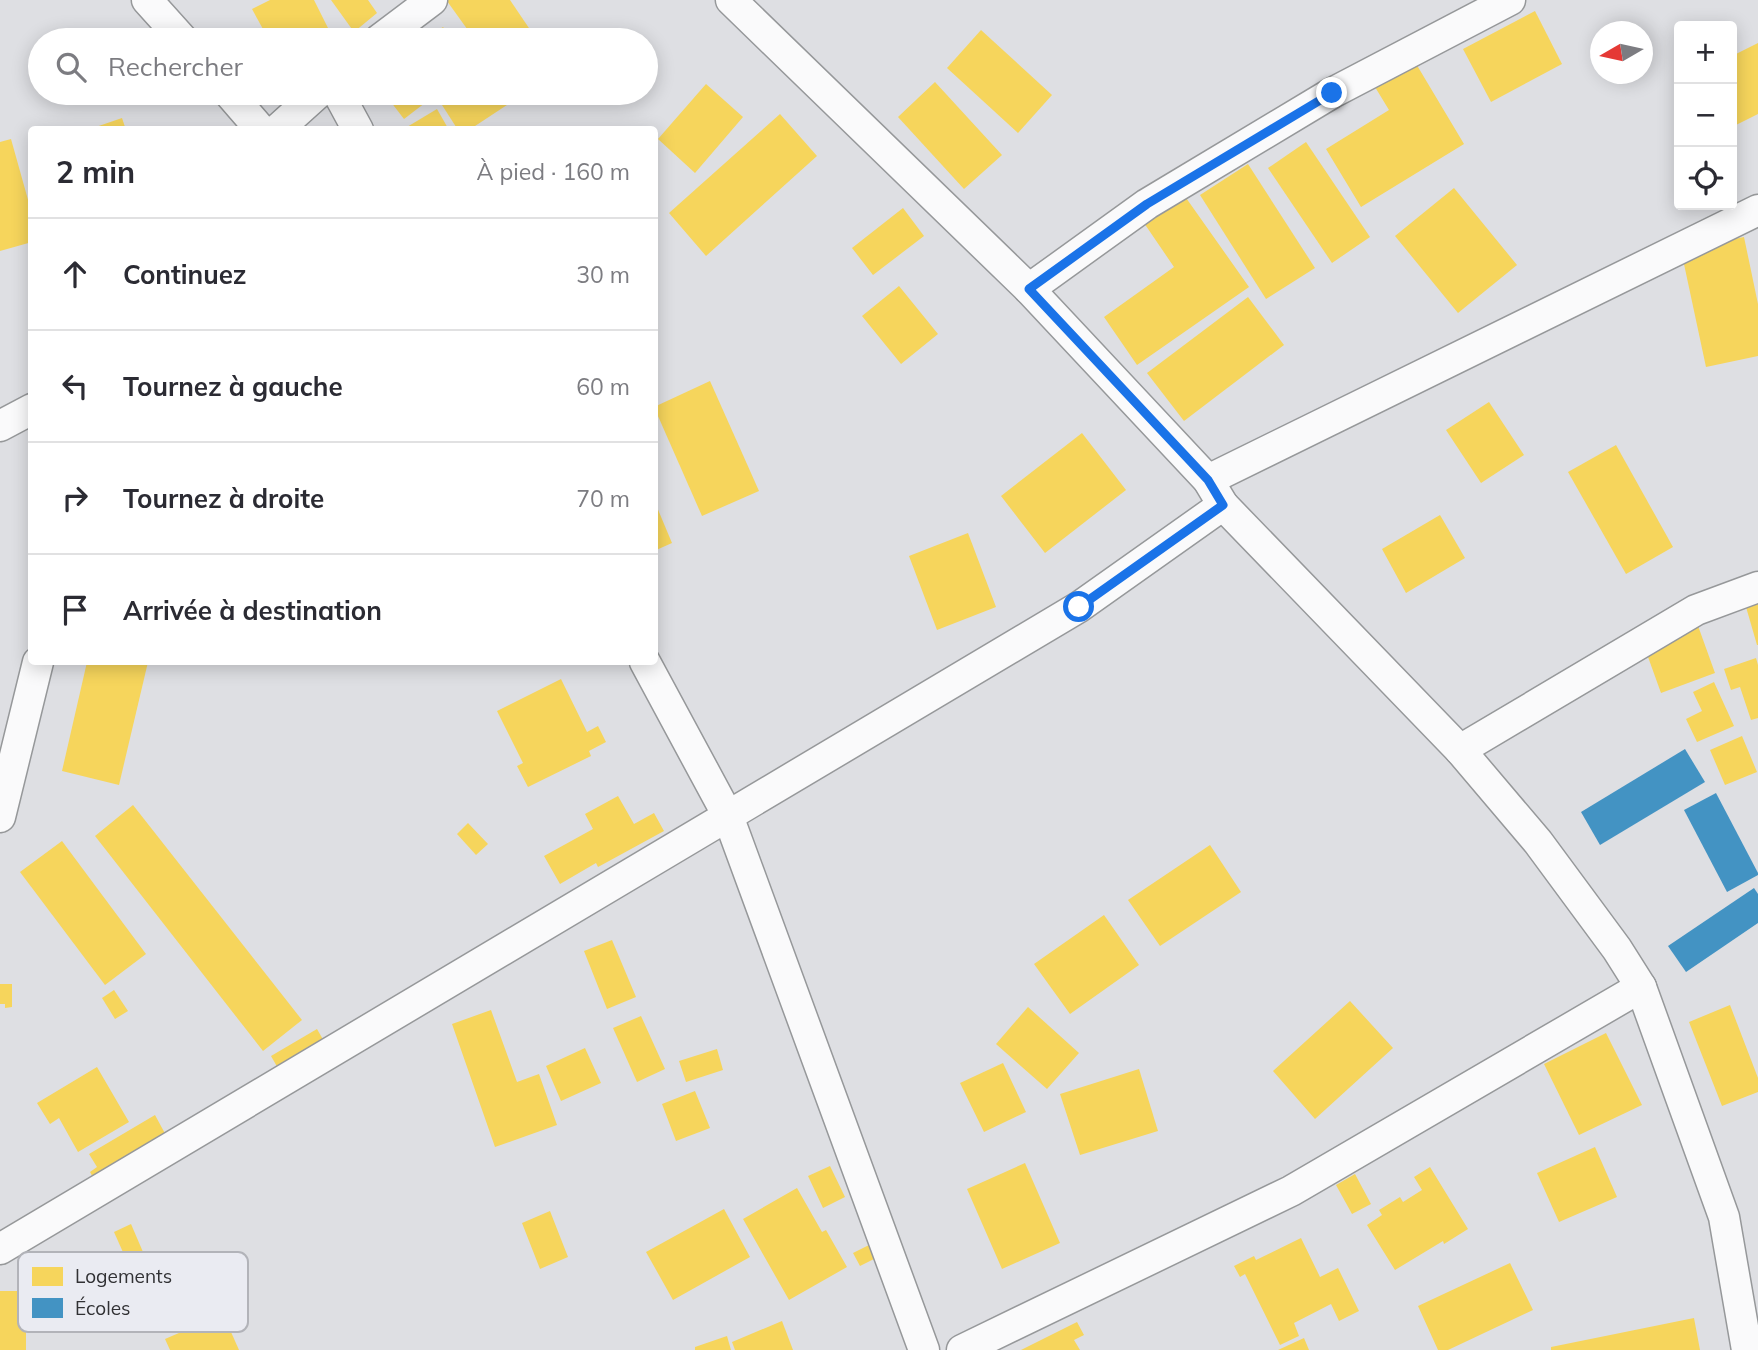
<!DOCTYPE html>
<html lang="fr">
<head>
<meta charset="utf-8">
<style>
  :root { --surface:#fff; --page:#f7f7f7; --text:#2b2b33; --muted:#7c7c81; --line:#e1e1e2 }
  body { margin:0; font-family:Mulish,sans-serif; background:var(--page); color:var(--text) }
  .controls { position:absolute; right:21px; top:21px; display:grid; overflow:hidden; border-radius:7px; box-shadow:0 4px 18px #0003 }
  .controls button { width:63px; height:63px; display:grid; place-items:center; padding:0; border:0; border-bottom:2px solid var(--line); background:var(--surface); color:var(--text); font:35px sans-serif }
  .compass { position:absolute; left:1590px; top:21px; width:63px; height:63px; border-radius:50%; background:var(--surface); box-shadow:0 4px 18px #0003; rotate:261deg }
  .stop { position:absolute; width:21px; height:21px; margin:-16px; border:5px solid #1a73e8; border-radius:50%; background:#fff }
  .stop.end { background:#1a73e8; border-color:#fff; box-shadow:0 2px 7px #0008 }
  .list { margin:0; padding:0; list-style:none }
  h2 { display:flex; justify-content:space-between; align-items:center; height:91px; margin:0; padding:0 28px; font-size:30px }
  h2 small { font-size:23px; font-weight:400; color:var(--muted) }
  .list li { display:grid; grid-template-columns:46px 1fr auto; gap:21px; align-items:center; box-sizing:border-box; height:112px; padding:0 28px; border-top:2px solid var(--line) }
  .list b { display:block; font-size:26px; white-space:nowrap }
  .list em { font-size:23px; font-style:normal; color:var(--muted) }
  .icon { flex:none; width:38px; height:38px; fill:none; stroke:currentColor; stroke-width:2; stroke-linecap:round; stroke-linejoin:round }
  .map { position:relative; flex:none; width:1758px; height:1350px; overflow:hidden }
  .search { position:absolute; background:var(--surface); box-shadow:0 4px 18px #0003; left:28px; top:28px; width:630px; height:77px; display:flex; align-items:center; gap:18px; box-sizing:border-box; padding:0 24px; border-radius:38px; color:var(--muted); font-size:26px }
  .panel { position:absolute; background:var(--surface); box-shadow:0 4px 18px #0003; left:28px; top:126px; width:630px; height:539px; border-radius:7px }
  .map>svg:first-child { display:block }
</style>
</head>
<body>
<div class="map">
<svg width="1758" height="1350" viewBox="0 0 1758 1350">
  <rect width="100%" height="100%" fill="#dedfe3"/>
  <!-- homes -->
  <g fill="#f6d55c">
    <path d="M 270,0 L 314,0 L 328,28 L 303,40 L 269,40 L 252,9 Z"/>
    <path d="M 331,0 L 368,0 L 377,13 L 354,32 Z"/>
    <path d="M 449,0 L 510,0 L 533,34 L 524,40 L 475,40 L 447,1 Z"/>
    <path d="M 1535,11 L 1562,64 L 1491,102 L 1463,49 Z"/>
    <path d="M 443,27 L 453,40 L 425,40 Z"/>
    <path d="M 981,30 L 1052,95 L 1018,133 L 947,68 Z"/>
    <path d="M 1758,43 L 1758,114 L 1732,127 L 1732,56 Z"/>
    <path d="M 1415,62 L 1464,144 L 1361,207 L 1326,149 L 1389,110 L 1375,87 Z"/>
    <path d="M 935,82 L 1002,155 L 964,189 L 898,117 Z"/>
    <path d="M 706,84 L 743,117 L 695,173 L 658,139 Z"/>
    <path d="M 384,93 L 438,93 L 404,119 Z"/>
    <path d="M 460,93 L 525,93 L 469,130 L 458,130 L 442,105 Z"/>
    <path d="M 437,109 L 449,130 L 402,130 Z"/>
    <path d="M 780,114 L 817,156 L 706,256 L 669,213 Z"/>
    <path d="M 122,118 L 126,130 L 91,130 L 90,129 Z"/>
    <path d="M 11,139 L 32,214 L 32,242 L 0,251 L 0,142 Z"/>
    <path d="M 1306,142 L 1370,237 L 1332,263 L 1268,168 Z"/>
    <path d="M 1248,164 L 1315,268 L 1266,299 L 1200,195 Z"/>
    <path d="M 1454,188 L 1517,265 L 1458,313 L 1395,236 Z"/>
    <path d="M 1184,195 L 1249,287 L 1137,365 L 1104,317 L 1174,267 L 1144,223 Z"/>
    <path d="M 903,208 L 924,236 L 873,275 L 852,248 Z"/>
    <path d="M 1744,237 L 1758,304 L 1758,356 L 1706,367 L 1681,250 Z"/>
    <path d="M 899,286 L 938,334 L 901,364 L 862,316 Z"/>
    <path d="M 1248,297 L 1284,345 L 1184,421 L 1147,373 Z"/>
    <path d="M 710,381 L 759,491 L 702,516 L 654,407 Z"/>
    <path d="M 1489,402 L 1524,455 L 1481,483 L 1446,430 Z"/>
    <path d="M 1082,433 L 1126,490 L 1045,553 L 1001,496 Z"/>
    <path d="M 1616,445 L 1673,547 L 1626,574 L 1568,472 Z"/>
    <path d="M 654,500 L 672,543 L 654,551 Z"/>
    <path d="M 1440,515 L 1465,558 L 1406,593 L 1382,549 Z"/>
    <path d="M 968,533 L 996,607 L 937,630 L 909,556 Z"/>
    <path d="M 1758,597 L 1758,645 L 1757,645 L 1744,600 Z"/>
    <path d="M 1697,623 L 1715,673 L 1661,693 L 1643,643 Z"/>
    <path d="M 1756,658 L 1758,665 L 1758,718 L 1751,720 L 1740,687 L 1731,690 L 1724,669 Z"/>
    <path d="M 87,662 L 148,662 L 119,785 L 62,771 Z"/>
    <path d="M 561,679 L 587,732 L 598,726 L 606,742 L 589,751 L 591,756 L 528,787 L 517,766 L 523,763 L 497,711 Z"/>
    <path d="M 1714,682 L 1734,726 L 1697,742 L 1686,719 L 1702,711 L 1693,692 Z"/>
    <path d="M 1742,736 L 1757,772 L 1725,785 L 1710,750 Z"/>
    <path d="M 618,796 L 634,824 L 654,813 L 664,831 L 598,867 L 596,863 L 560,884 L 544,856 L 593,829 L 585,814 Z"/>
    <path d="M 133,805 L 302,1020 L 263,1051 L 95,836 Z"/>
    <path d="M 468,823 L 488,844 L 476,855 L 457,834 Z"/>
    <path d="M 62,841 L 146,954 L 105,985 L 20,872 Z"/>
    <path d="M 1210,845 L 1241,892 L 1160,946 L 1128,900 Z"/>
    <path d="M 1104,915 L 1139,965 L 1070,1014 L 1034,964 Z"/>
    <path d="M 612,940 L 636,997 L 607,1009 L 584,951 Z"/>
    <path d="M 0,984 L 12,984 L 12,1007 L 5,1008 L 5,1004 L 0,1004 Z"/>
    <path d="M 114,990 L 128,1011 L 115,1019 L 102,998 Z"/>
    <path d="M 1350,1001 L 1393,1048 L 1315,1119 L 1273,1071 Z"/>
    <path d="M 1730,1005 L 1758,1078 L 1758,1092 L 1722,1106 L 1689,1022 Z"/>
    <path d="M 1028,1007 L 1079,1053 L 1047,1089 L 996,1044 Z"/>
    <path d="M 491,1010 L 517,1082 L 539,1074 L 557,1125 L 495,1147 L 452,1024 Z"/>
    <path d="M 641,1016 L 665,1069 L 637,1082 L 613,1028 Z"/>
    <path d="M 317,1029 L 325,1043 L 279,1070 L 271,1056 Z"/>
    <path d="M 1606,1033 L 1642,1105 L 1579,1135 L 1544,1064 Z"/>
    <path d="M 585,1048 L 601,1083 L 561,1101 L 546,1066 Z"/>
    <path d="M 717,1049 L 723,1070 L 686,1082 L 679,1061 Z"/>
    <path d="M 1003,1063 L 1026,1112 L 984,1132 L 960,1083 Z"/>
    <path d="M 97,1067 L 129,1122 L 78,1152 L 59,1118 L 50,1124 L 37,1103 Z"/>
    <path d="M 1139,1069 L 1158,1131 L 1080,1155 L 1060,1094 Z"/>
    <path d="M 695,1091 L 710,1128 L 676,1141 L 662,1104 Z"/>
    <path d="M 155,1115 L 168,1139 L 96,1183 L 90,1172 L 97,1167 L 89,1154 Z"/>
    <path d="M 1595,1147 L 1617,1197 L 1559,1222 L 1537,1173 Z"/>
    <path d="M 1025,1163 L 1060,1243 L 1002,1269 L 967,1189 Z"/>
    <path d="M 830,1166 L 845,1197 L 823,1208 L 808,1176 Z"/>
    <path d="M 1430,1167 L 1468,1229 L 1444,1244 L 1443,1241 L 1395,1270 L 1367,1225 L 1382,1215 L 1379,1210 L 1400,1197 L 1403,1202 L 1422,1190 L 1414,1177 Z"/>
    <path d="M 1355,1174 L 1371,1204 L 1352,1214 L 1336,1185 Z"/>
    <path d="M 797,1188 L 822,1232 L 826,1230 L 847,1267 L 789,1300 L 743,1219 Z"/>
    <path d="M 724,1209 L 750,1257 L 673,1300 L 646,1252 Z"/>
    <path d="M 550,1211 L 568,1257 L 540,1269 L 522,1223 Z"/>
    <path d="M 131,1224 L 143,1252 L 126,1259 L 114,1232 Z"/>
    <path d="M 1301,1238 L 1320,1277 L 1338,1268 L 1359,1311 L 1339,1321 L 1331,1304 L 1294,1323 L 1299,1336 L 1280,1345 L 1245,1274 L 1240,1277 L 1234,1266 L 1254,1256 L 1256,1260 Z"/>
    <path d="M 869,1245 L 876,1258 L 860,1266 L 853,1253 Z"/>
    <path d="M 1510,1263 L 1533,1310 L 1448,1350 L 1438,1350 L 1418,1306 Z"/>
    <rect x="0" y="1291" width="26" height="59"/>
    <path d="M 223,1314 L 239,1350 L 170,1350 L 165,1339 Z"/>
    <path d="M 1694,1318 L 1700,1350 L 1551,1350 L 1551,1347 Z"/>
    <path d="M 782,1321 L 793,1350 L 735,1350 L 732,1342 Z"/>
    <path d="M 1077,1322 L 1084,1335 L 1074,1340 L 1080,1350 L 1021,1350 Z"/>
    <path d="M 727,1336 L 731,1350 L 695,1350 L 695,1347 Z"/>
    <path d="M 1304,1338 L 1309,1350 L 1278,1350 Z"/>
  </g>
  <!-- schools -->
  <g fill="#4393c3">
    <path d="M 1685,749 L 1705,782 L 1600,845 L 1581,812 Z"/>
    <path d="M 1716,793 L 1758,873 L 1758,875 L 1727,892 L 1684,810 Z"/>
    <path d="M 1754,888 L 1758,894 L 1758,923 L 1686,972 L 1668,946 Z"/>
  </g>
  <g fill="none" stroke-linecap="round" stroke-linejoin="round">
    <defs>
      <g id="minor">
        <path d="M 147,0 L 183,40"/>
        <path d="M 731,0 L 1029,289 L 1208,480 L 1223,505 L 1460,750 L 1538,842 L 1617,949 L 1641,987 L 1724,1217 L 1747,1350"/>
        <path d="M 379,40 L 432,0"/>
        <path d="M 229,93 L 261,130"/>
        <path d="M 338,93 L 358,130"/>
        <path d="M 277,130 L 318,93"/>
        <path d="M 1029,289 L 1147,204 L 1332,93 L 1510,0"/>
        <path d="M 0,426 L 32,409"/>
        <path d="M 1208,480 L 1758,210"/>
        <path d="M 645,662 L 728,816 L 924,1350"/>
        <path d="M 1460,750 L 1696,610 L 1758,587"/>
        <path d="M 0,817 L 38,662"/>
        <path d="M 0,1249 L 1079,607 L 1223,505"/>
        <path d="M 962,1350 L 1291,1191 L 1641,987"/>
      </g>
    </defs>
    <!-- minor casing -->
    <use href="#minor" stroke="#96989a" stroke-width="33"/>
    <!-- minor -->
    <use href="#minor" stroke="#fafafb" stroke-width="30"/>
  </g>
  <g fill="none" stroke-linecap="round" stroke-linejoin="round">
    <!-- route -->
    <path stroke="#1a73e8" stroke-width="9" d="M 1079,607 L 1223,505 L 1208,480 L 1029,289 L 1147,204 L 1332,93"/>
  </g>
  <!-- legend -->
  <rect x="18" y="1252" width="230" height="80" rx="10" fill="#eaebf2" stroke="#b2b3b9" stroke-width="2"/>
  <rect x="32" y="1267" width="31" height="19" fill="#f6d55c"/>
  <rect x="32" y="1298" width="31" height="20" fill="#4393c3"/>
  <g font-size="19" fill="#313134">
    <text x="75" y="1283">Logements</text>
    <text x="75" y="1315">Écoles</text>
  </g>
</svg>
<div class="controls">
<button>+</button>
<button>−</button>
<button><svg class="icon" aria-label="locate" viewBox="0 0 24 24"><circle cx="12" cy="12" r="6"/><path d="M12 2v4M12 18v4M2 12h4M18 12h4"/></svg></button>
</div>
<svg class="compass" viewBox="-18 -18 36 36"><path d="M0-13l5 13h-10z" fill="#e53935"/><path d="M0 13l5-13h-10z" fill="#7c7c81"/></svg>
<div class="stop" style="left:1079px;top:607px"></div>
<div class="stop end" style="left:1332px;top:93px"></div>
<div class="search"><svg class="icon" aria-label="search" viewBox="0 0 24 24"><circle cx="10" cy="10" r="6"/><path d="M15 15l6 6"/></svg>Rechercher</div>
<section class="panel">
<h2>2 min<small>À pied · 160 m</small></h2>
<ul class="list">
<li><svg class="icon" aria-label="ahead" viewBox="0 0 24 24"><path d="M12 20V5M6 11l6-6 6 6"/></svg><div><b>Continuez</b></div><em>30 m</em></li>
<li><svg class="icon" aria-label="left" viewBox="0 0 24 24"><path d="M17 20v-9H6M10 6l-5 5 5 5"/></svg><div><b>Tournez à gauche</b></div><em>60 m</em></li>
<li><svg class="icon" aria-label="right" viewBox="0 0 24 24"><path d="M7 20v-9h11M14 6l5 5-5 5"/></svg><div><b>Tournez à droite</b></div><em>70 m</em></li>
<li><svg class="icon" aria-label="arrive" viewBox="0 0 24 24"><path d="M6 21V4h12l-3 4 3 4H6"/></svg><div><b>Arrivée à destination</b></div></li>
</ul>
</section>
</div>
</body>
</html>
